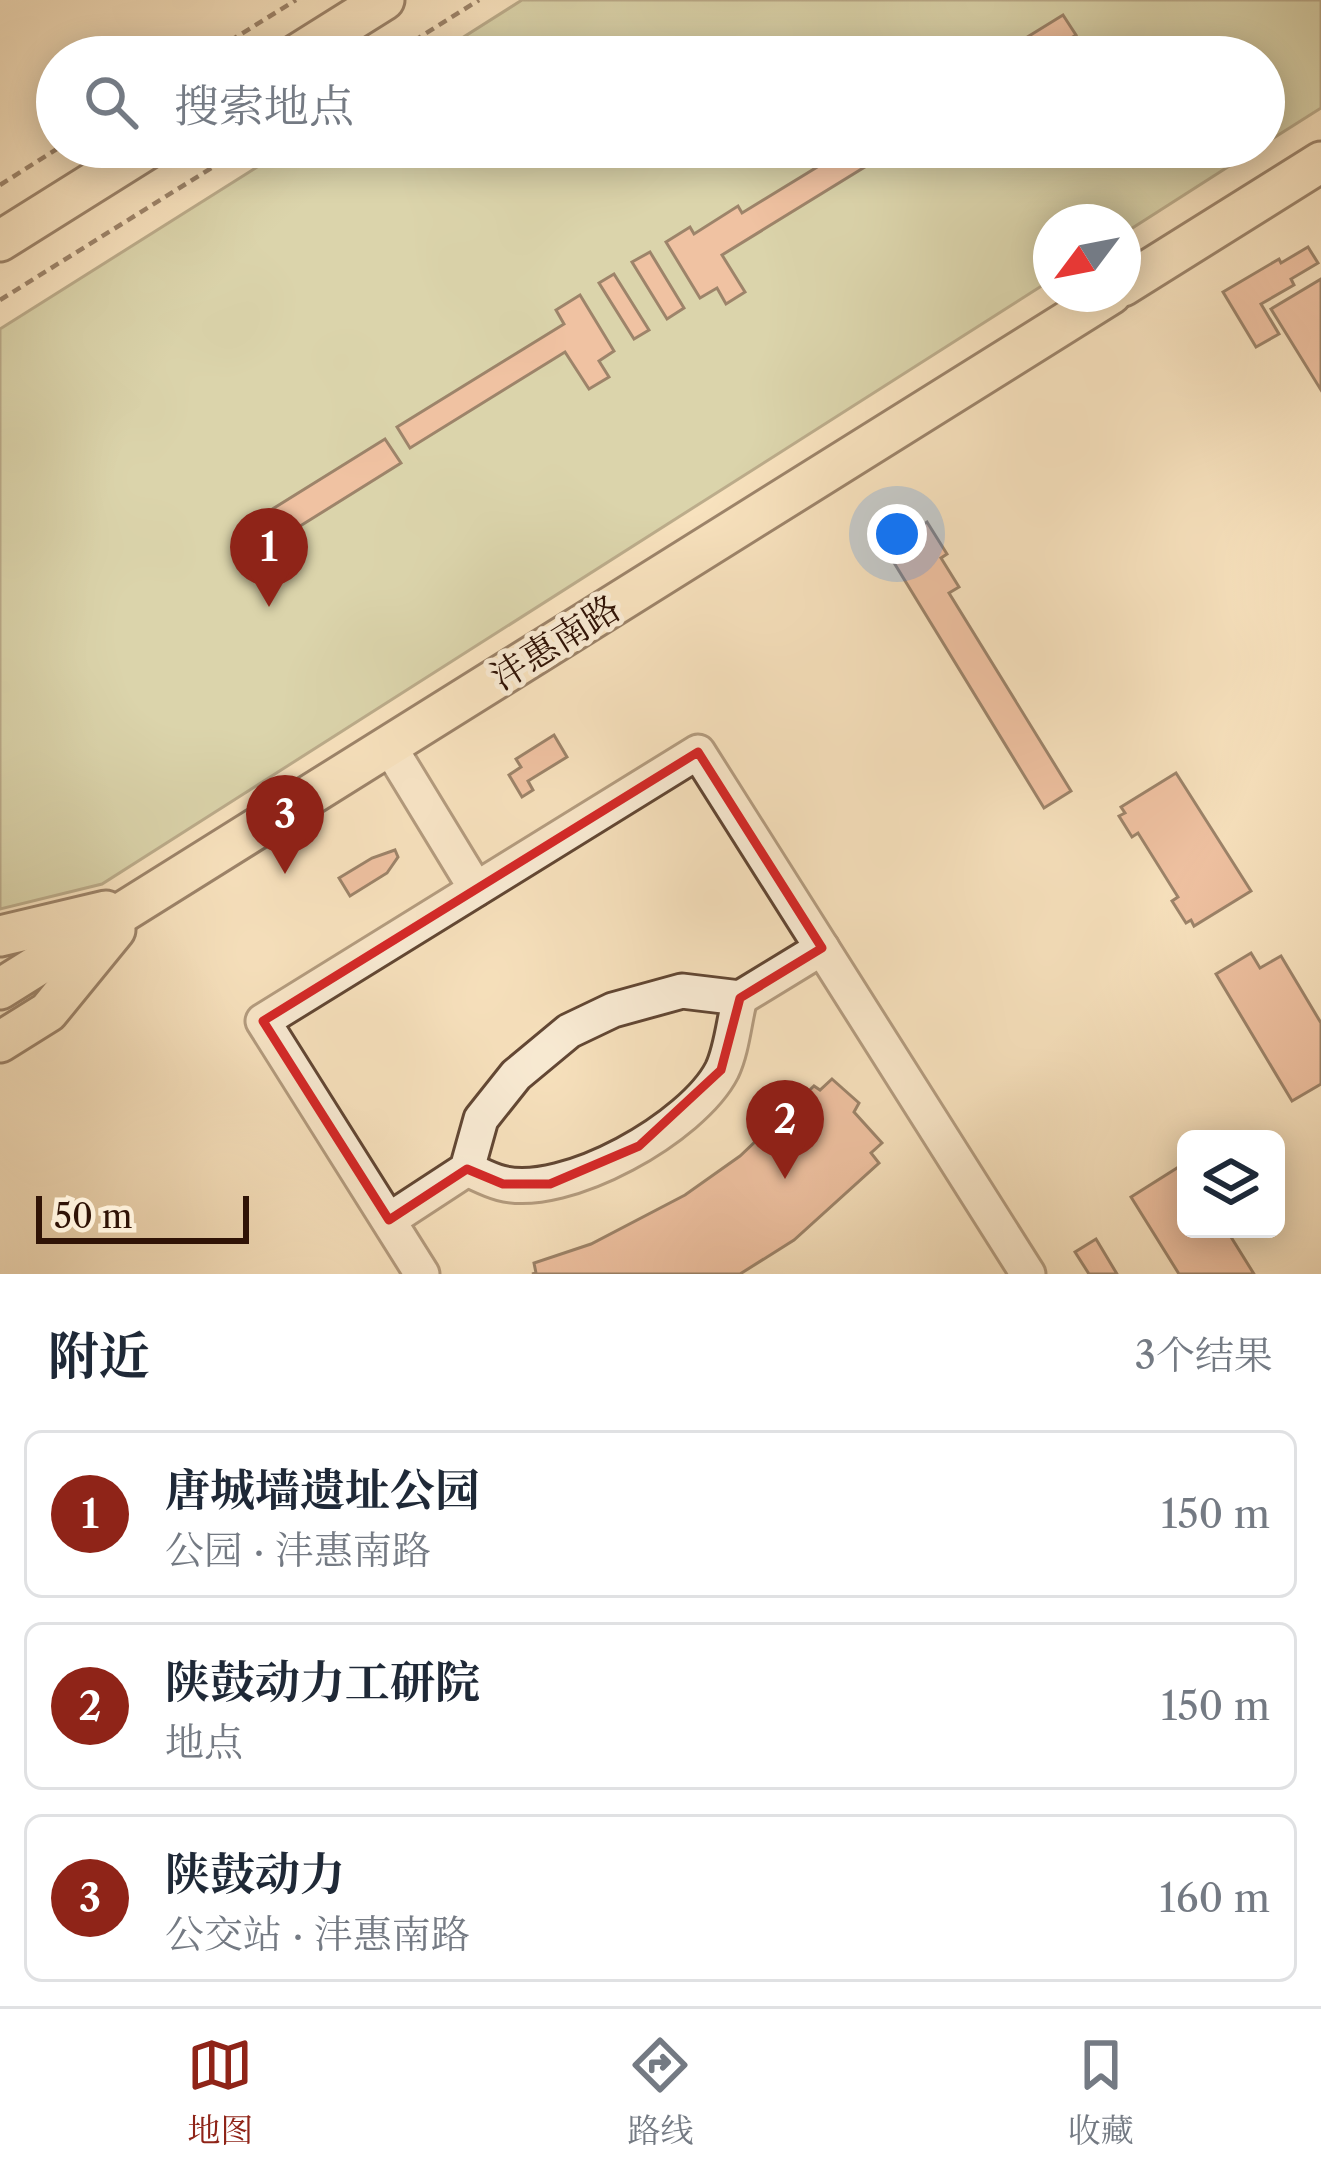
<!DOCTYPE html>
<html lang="zh">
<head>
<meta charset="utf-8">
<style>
  :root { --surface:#fff; --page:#f2f2f3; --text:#1f2937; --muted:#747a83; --line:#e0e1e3; --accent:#8f2418 }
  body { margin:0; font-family:"Libre Caslon Text","Noto Serif SC",serif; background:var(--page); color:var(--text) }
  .controls { position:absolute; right:36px; bottom:36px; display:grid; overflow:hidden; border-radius:18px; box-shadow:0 6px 30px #0003 }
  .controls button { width:108px; height:108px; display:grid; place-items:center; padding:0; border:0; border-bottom:3px solid var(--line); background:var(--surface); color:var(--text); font:60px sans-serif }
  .compass { position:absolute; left:1033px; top:204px; width:108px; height:108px; border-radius:50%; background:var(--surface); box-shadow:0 6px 30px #0003; rotate:238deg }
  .scale { position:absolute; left:36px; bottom:30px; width:213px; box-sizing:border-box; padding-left:12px; border:6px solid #301306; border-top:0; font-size:33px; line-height:42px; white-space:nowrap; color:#301306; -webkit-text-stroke:9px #faecd5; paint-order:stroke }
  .you { position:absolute; left:897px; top:534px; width:42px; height:42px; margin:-30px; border:9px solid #fff; border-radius:50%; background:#1a73e8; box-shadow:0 0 0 18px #1a73e833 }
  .badge { display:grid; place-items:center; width:78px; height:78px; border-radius:50%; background:var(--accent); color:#fff; font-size:39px; font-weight:700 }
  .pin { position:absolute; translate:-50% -99px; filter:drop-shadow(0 3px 6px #0008) }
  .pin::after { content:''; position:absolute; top:63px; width:42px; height:36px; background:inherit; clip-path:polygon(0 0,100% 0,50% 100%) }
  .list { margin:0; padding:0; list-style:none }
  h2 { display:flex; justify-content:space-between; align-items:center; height:156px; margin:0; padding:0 48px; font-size:51px }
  h2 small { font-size:39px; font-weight:400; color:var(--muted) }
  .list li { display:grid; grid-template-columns:78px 1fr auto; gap:36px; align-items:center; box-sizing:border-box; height:168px; margin:0 24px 24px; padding:0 24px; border:3px solid var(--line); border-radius:18px }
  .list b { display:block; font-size:45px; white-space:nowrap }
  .list p { margin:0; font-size:39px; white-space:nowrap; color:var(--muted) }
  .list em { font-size:39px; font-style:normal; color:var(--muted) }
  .icon { flex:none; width:66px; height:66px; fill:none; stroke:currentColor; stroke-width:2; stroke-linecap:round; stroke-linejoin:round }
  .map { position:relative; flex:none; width:1321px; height:1274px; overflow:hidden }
  .search { position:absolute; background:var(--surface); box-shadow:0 6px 30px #0003; left:36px; right:36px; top:36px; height:132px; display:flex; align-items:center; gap:30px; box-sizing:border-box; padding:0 42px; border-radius:66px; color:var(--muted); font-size:45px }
  .sheet { height:732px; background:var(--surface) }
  nav { display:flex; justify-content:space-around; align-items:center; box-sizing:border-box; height:168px; border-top:3px solid var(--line); background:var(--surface); font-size:33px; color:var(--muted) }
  nav a { display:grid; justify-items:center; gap:6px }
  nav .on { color:var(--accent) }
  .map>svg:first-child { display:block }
</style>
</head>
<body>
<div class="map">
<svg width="1321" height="1274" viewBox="0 0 1321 1274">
  <rect width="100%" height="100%" fill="#f8e2be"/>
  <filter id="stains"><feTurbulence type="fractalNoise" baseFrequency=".00167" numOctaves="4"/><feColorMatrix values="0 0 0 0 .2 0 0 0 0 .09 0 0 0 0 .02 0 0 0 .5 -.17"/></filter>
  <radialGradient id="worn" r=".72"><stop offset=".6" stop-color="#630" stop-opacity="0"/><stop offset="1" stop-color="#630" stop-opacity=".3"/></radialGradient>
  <!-- green -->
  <g fill="#b9c495" stroke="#746c4e" stroke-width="3">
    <path d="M 522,0 L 1321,0 L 1321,108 L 1264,144 L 1264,57 L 432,57 Z"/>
    <path d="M 289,147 L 1259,147 L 1123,234 L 1123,222 L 1051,222 L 1051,280 L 102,884 L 0,909 L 0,329 Z"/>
  </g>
  <!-- building -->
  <g fill="#e69c82" stroke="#301306" stroke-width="3">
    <path d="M 1063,15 L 1076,35 L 1040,57 L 995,57 Z"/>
    <path d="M 850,147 L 874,147 L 881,157 L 722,255 L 745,292 L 726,304 L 717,288 L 700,298 L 666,242 L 690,227 L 694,234 L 738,206 L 742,213 Z"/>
    <path d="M 1308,247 L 1318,263 L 1291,279 L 1294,285 L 1261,304 L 1279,334 L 1256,347 L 1223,292 L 1279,259 L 1281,263 Z"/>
    <path d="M 650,252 L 684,308 L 667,319 L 632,262 Z"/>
    <path d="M 614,274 L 649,330 L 634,339 L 599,283 Z"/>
    <path d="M 1321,279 L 1321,390 L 1271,309 Z"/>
    <path d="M 580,295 L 614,351 L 599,361 L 609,377 L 589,389 L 565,352 L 410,448 L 397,427 L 564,324 L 556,310 Z"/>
    <path d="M 385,439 L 401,463 L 281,538 L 266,513 Z"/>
    <path d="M 927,522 L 947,554 L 941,558 L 959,587 L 949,593 L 1071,791 L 1044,808 L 885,548 Z"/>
    <path d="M 554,735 L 567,757 L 528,781 L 533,790 L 522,797 L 509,775 L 521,767 L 516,759 Z"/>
    <path d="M 1176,773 L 1251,891 L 1194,926 L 1191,920 L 1186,923 L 1172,901 L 1178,897 L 1138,833 L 1132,837 L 1119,816 L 1125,813 L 1121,807 Z"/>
    <path d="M 395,850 L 398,857 L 387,873 L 350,896 L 339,878 L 372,858 Z"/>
    <path d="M 1251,953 L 1260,968 L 1281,956 L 1321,1023 L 1321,1084 L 1292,1101 L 1216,974 Z"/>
    <path d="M 832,1079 L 859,1103 L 854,1112 L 882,1143 L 871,1153 L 879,1163 L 794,1240 L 740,1274 L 532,1274 L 536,1273 L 534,1263 L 591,1244 L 685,1195 L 740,1156 L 814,1086 L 820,1090 Z"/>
    <path d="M 1185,1163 L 1186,1229 L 1226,1229 L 1254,1274 L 1179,1274 L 1131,1197 Z"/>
    <path d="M 1096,1239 L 1117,1274 L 1089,1274 L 1075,1252 Z"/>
  </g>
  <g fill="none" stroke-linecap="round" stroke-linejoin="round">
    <defs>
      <g id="minor">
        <path d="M 389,746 L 476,889"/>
        <path d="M 467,1169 C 477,1173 489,1180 501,1183 C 565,1200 693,1127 722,1070 C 732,1049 734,1020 740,998"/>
        <path d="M 389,1220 L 467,1169 L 481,1119 L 516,1075 L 569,1031 L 613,1010 L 682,991 L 740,998 L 822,948"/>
        <path d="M 422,1274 L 263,1021 L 698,752 L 1028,1274"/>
      </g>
      <g id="major">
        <path d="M 293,57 L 384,0"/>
        <path d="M 0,241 L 150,147"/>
        <path d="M 1123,286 L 1321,162"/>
        <path d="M 0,936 L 106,911"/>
        <path d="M 0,989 L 1111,294"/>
        <path d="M 0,1042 L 48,1012 L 115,930"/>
      </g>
    </defs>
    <!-- minor casing -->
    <use href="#minor" stroke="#624734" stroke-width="39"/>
    <!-- major casing -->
    <use href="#major" stroke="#301306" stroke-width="45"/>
    <!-- path -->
    <g stroke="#301306" stroke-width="4.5" stroke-dasharray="9 6" stroke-linecap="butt">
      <path d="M 204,57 L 296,0"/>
      <path d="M 388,57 L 479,0"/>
      <path d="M 0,185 L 60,147"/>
      <path d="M 0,300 L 245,147"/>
    </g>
    <!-- minor -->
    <use href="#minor" stroke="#faecd5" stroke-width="33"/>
    <!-- major -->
    <use href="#major" stroke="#f8e2be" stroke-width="39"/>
  </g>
  <!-- marked area -->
  <path d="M0 0H1321V1274H0ZM 698,752 L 822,948 L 740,998 L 721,1070 L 639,1146 L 550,1184 L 503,1184 L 467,1169 L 389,1220 L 263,1021 Z" fill="#f8e2be" fill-opacity=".55" fill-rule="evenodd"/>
  <path fill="none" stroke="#d62828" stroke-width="9" stroke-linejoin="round" d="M 698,752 L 822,948 L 740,998 L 721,1070 L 639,1146 L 550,1184 L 503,1184 L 467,1169 L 389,1220 L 263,1021 Z"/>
  <g text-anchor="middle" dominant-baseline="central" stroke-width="10" stroke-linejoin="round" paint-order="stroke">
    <!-- street labels -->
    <g font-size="36" fill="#301306" stroke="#faecd5">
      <text transform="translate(555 642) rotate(-32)">沣惠南路</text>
    </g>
  </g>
  <rect width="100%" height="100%" filter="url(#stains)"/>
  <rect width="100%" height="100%" fill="url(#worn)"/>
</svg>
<div class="controls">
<button><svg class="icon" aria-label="layers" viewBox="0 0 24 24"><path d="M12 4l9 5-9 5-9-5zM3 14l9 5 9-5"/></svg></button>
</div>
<svg class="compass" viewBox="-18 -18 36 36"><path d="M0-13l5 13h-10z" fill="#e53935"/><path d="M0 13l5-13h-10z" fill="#747a83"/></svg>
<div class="scale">50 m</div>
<div class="you"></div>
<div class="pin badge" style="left:269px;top:607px">1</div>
<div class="pin badge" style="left:785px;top:1179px">2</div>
<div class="pin badge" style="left:285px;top:874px">3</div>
<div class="search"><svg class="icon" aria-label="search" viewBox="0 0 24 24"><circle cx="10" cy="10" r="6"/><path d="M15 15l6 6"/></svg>搜索地点</div>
</div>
<section class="sheet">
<h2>附近<small>3个结果</small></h2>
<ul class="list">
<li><span class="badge">1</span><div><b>唐城墙遗址公园</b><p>公园 · 沣惠南路</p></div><em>150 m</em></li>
<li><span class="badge">2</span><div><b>陕鼓动力工研院</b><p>地点</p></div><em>150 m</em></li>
<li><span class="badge">3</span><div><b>陕鼓动力</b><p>公交站 · 沣惠南路</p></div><em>160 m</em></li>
</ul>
</section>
<nav>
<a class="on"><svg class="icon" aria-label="map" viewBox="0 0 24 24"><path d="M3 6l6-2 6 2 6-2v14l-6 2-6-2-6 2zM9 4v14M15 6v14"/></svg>地图</a>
<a><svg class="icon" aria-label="directions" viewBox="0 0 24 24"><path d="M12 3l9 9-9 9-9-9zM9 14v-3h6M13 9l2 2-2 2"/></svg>路线</a>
<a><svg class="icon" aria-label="saved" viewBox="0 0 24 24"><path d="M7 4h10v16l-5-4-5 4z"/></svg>收藏</a>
</nav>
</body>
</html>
